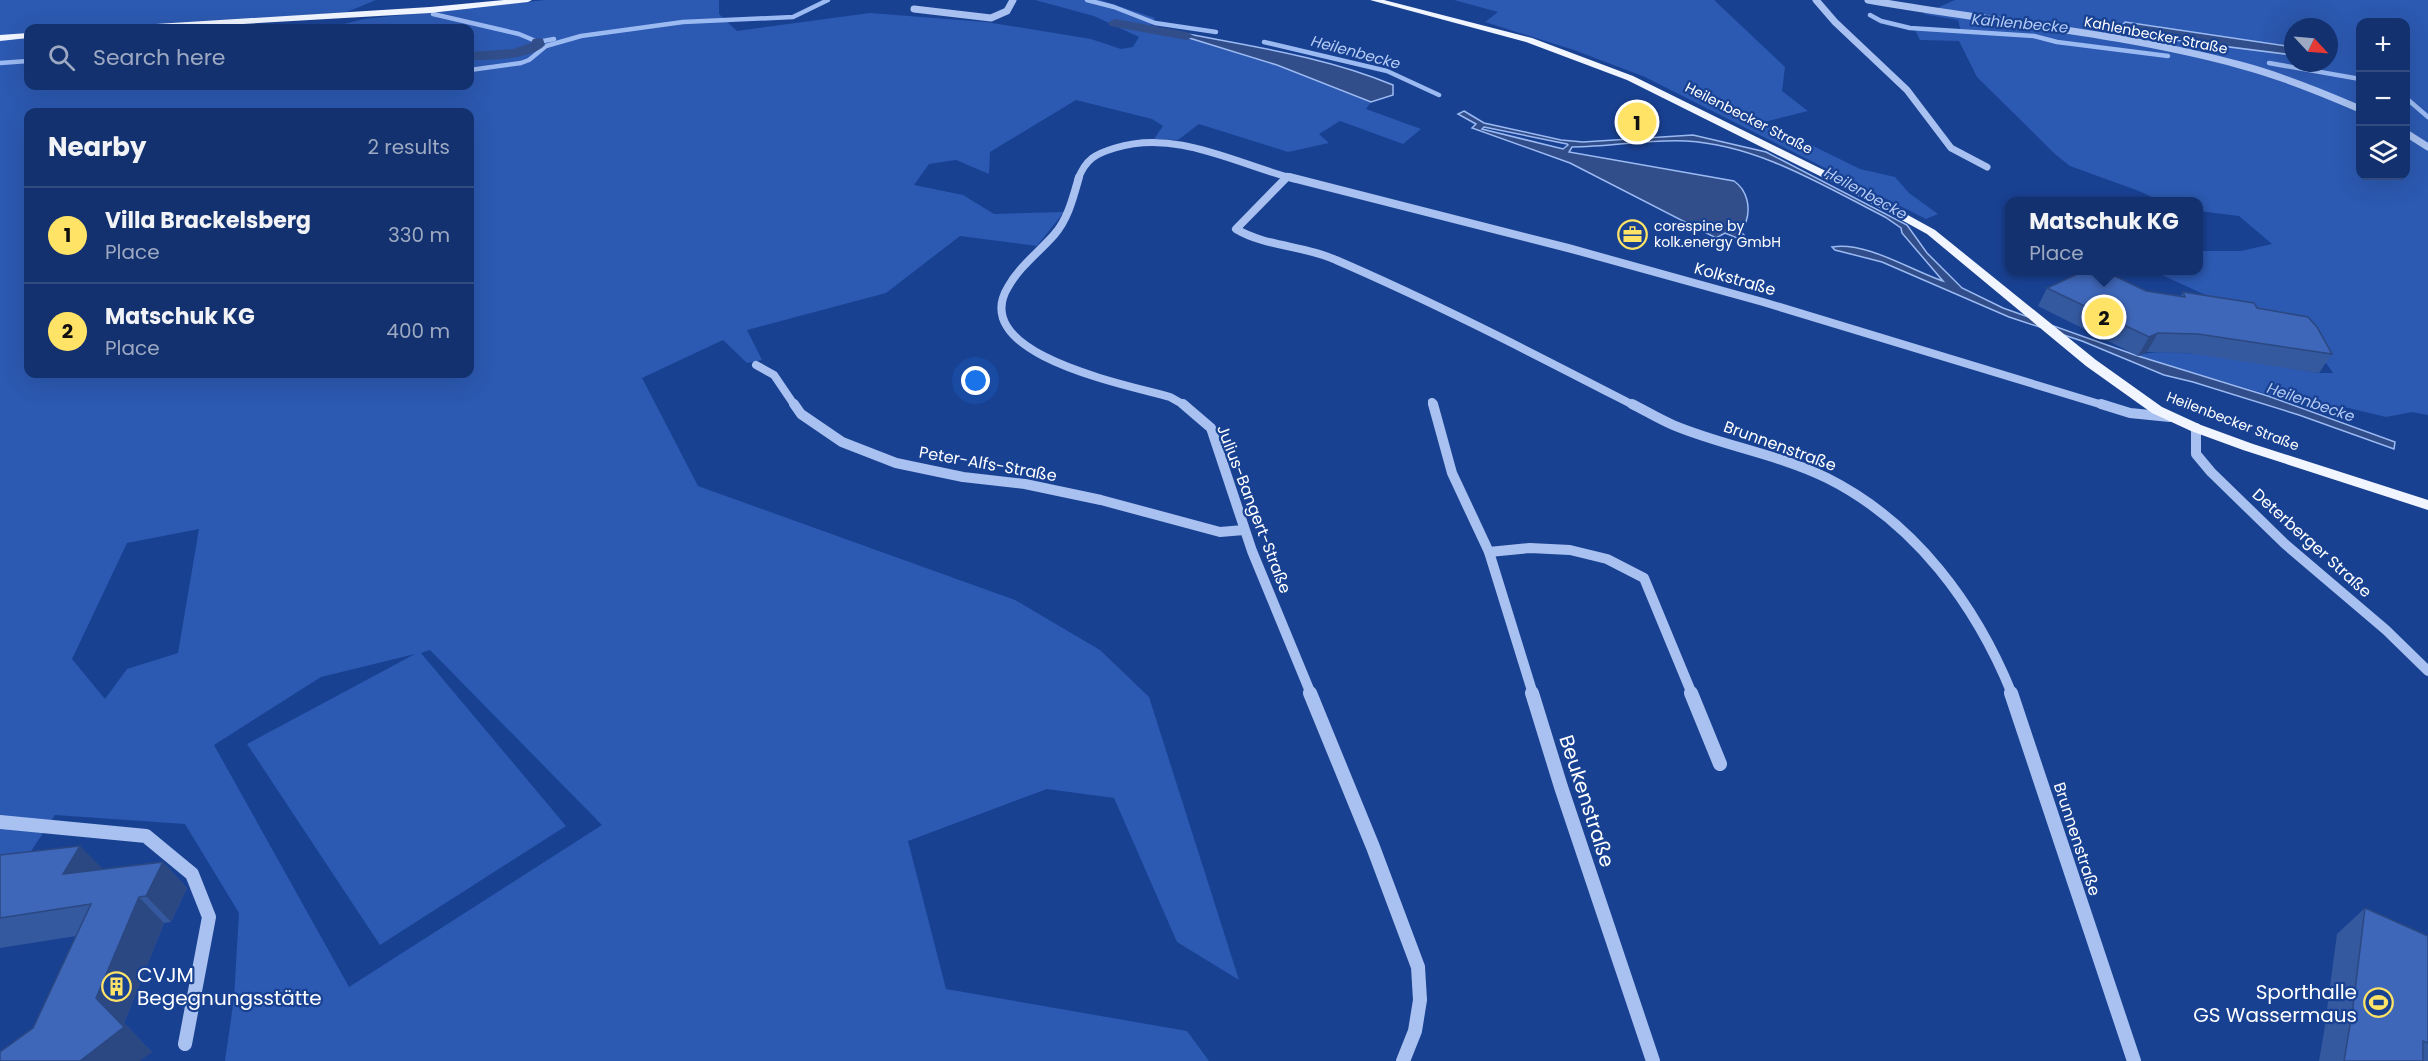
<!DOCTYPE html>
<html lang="en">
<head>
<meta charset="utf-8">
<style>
  :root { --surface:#13316e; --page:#1c3973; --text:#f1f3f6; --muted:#9da9c2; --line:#324c81; --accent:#ffe367 }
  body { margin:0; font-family:Poppins,sans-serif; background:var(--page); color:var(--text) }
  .controls { position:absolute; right:18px; top:18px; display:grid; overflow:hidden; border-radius:12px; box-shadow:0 6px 24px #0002 }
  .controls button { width:54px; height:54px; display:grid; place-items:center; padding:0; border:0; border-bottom:2px solid var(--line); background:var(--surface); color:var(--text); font:30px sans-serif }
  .compass { position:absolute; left:2284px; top:18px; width:54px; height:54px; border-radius:50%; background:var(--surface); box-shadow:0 6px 24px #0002; rotate:116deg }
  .you { position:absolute; left:976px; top:381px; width:21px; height:21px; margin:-15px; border:4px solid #fff; border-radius:50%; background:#1a73e8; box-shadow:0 0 0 9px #1a73e833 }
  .badge { display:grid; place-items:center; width:39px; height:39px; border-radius:50%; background:var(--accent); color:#111; font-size:20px; font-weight:700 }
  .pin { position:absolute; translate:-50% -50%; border:3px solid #fff; box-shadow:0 2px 6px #0006 }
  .popup { position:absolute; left:2005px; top:197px; width:198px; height:78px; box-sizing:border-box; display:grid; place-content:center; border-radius:12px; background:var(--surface); filter:drop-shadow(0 2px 4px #0005); font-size:20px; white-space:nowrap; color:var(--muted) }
  .popup b { font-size:22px; color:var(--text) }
  .popup::after { content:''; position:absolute; left:50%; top:100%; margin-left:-12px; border:12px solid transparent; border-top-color:var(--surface) }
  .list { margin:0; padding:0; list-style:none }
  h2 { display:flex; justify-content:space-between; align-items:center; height:78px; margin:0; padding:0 24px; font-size:26px }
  h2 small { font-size:20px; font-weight:400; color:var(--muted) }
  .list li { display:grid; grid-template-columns:39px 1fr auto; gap:18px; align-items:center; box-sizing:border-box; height:96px; padding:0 24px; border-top:2px solid var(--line) }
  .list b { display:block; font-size:22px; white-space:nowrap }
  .list p { margin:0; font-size:20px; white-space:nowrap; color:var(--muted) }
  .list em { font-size:20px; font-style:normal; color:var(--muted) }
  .icon { flex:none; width:33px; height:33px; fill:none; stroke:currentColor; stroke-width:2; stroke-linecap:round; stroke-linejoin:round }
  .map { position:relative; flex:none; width:2428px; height:1061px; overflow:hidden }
  .search { position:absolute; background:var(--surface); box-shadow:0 6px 24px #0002; left:24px; top:24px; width:450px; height:66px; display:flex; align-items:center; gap:15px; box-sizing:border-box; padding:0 21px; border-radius:12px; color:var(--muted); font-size:22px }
  .panel { position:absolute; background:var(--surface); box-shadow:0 6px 24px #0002; left:24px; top:108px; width:450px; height:270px; border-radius:12px }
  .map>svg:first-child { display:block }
</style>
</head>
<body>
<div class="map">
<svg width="2428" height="1061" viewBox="0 0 2428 1061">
  <rect width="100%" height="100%" fill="#194192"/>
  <!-- green -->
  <g fill="#2c59b1" fill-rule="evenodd">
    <path d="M 0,0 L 376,0 L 347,12 L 239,20 L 228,28 L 28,28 L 28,86 L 470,86 L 470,28 L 327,28 L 364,19 L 545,0 L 719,0 L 719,14 L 737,31 L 870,13 L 986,22 L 1091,39 L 1121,49 L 1133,47 L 1139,37 L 1094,16 L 1035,0 L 1100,0 L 1155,18 L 1151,25 L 1277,65 L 1371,102 L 1366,109 L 1421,129 L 1403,144 L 1340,121 L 1319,134 L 1329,143 L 1288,152 L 1199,124 L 1178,140 L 1154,139 L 1163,126 L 1152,119 L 1076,100 L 990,152 L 989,174 L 956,160 L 929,164 L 914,185 L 963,195 L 994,214 L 1064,212 L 1037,246 L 960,236 L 886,293 L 747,330 L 762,360 L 747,363 L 723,340 L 642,378 L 698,486 L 1015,600 L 1100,650 L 1149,697 L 1239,980 L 1177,942 L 1114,798 L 1047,789 L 908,841 L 946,989 L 1187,1031 L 1209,1061 L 225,1061 L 234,998 L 239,913 L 185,824 L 55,815 L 0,898 ZM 28,112 L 470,112 L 470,374 L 28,374 ZM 199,529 L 178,653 L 127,669 L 105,699 L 72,659 L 127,543 ZM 430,650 L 602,825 L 349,987 L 214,745 L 321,677 L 415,654 L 247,744 L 380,945 L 566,826 L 421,653 Z"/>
    <path d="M 1454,0 L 1714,0 L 1785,67 L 1782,91 L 1808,111 L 1764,122 L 1860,169 L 1895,177 L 1909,193 L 1938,214 L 1926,219 L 1645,77 L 1574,50 L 1485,22 L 1498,12 Z"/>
    <path d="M 1955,0 L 2428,0 L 2428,415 L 2412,412 L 2386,417 L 2340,406 L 2330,413 L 2138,356 C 2166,343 2284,368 2320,373 L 2333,373 L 2302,328 L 2234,308 L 2153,271 L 2198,270 L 2199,251 L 2241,251 L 2272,244 L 2239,216 L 2199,211 L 2198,202 L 2160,201 L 2139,191 L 2070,166 L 2056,155 L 1977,77 L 1959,41 L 1920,40 L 1915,30 L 1961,32 L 1958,20 L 1923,14 ZM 2360,22 L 2406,22 L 2406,176 L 2360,176 ZM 2293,27 L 2329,27 L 2329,63 L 2293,63 Z"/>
  </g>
  <!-- water -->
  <g fill="#314e8b" stroke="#9cbaf2" stroke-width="1.5" fill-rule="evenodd">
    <path d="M 2125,22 L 2293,47 L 2293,55 L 2166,39 L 2120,28 Z"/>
    <path d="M 1188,34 C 1256,47 1329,58 1393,85 L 1393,95 L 1371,102 L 1277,65 L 1186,37 Z"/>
    <path d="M 1464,111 L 1484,123 L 1561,140 L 1583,142 L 1693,135 L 1766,152 L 1907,225 L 1927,253 L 1962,288 L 2003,308 L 2138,356 L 2268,396 L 2395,442 L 2394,449 L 2299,415 L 2193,382 L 2164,375 L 2082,341 L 2009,317 L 1882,262 L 1835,250 L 1832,247 C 1866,241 1912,271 1943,281 L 1902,233 L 1901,228 L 1885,217 C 1822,185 1758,145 1686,141 C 1648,139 1610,147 1572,147 L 1569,152 L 1734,181 C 1747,190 1751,207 1746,222 L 1736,227 L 1744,235 L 1737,238 L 1725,233 L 1716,238 L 1570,163 L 1472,128 L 1476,124 L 1458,114 ZM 1484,127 L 1567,144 L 1568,145 L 1563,149 L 1482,129 Z"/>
  </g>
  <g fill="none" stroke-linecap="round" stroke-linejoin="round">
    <!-- stream -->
    <g stroke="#9cbaf2" stroke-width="4.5">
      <path d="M 1087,0 L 1114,7 L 1155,23 L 1216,32"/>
      <path d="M 433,14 L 519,34 L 538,42 L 554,39"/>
      <path d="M 1870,15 L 1881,21 L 1910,28 L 2034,36 L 2057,42 L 2168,56"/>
      <path d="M 1264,42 L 1387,71 L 1439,95"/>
      <path d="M 0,63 L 28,61"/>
      <path d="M 2269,63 L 2360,79"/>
      <path d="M 470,70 L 521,63 L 529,60 L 546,46 L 581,36 L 683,22 L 793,17 L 828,0"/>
      <path d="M 2406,98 L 2428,117"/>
    </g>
    <!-- canal -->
    <g fill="#314e8b" fill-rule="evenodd">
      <path d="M 1115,19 L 1187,32 L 1194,36 L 1187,40 L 1110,26 L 1108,23 Z"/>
      <path d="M 538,38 L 543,39 L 545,45 C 531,60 489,60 470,60 L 470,52 L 513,49 L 531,43 L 533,39 Z"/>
    </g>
    <!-- minor-far3 -->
    <g stroke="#a9c1f0" stroke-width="7">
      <path d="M 1816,0 L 1835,22 L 1907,90 L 1951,148 L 1987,167"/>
      <path d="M 1868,0 C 1992,22 2119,32 2240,65 C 2282,76 2321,92 2360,109"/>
      <path d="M 914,9 L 991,18 L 1007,11 L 1013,0"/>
      <path d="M 2406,133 L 2428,147"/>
      <path d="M 1078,179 C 1086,159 1095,154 1115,148 C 1177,129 1236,164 1295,179"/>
      <path d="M 1285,179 L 1287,177"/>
    </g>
    <!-- minor-far2 -->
    <g stroke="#a9c1f0" stroke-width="8">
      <path d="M 1079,177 C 1073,198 1068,219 1054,235 C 1038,253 1020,266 1008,287 C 967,355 1129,385 1170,397 L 1186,406"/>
      <path d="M 1287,177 L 1236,229 C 1266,247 1304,245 1336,260 C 1438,304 1536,355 1635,406"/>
      <path d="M 1289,177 L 1568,248 L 1763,302 L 2106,406"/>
      <path d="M 756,365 L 774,375 L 795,406"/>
      <path d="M 1432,402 L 1433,406"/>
    </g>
    <!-- minor-far1 -->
    <g stroke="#a9c1f0" stroke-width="10">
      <path d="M 794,404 L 801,414 L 842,442 L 896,463 L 963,477 L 1025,484 L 1101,500 L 1220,532 L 1244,530"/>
      <path d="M 1183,404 L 1211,428 L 1252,551 L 1311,694"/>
      <path d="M 1433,404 L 1452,473 L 1489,552 L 1533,694"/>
      <path d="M 1632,404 C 1646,411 1659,419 1673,425 C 1723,446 1778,454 1827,478 C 1915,522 1976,605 2012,694"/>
      <path d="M 2101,404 L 2130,413 L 2170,417"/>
      <path d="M 2196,428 L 2196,454 L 2211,472 L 2285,544 L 2386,630 L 2428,671"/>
      <path d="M 1489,552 L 1530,548 L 1570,550 L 1607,559 L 1644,578 L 1692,694"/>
    </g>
    <!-- minor -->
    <g stroke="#a9c1f0" stroke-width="14">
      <path d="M 1310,693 L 1373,847 L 1418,967 L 1420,1000 L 1415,1031 L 1403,1061"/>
      <path d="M 1532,693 L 1561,787 L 1653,1061"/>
      <path d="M 1691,693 L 1720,764"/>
      <path d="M 2011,693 L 2134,1061"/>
      <path d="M 0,822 L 146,836 L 192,874 L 209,917 L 185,1044"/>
    </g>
    <!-- major -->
    <g fill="#f1f5ff" fill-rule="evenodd">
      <path d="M 504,0 L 532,0 L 528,2 L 430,13 L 174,28 L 136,28 L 140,25 L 430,7 Z"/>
      <path d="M 1370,0 L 1384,0 L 1532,38 L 1633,76 L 1846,181 L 1935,230 L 2096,360 L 2162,407 L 2201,425 L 2253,444 L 2428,500 L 2428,510 L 2243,450 L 2191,431 L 2152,413 L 2086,366 L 1927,234 L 1838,185 L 1627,80 L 1526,42 Z"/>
      <path d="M 28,33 L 28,38 L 0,41 L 0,35 Z"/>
    </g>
  </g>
  <!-- wall -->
  <g fill="#35599f">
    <path d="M 2047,288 L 2146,291 L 2181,296 L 2183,292 L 2257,308 L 2332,354 L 2319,373 L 2187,353 L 2147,352 L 2138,356 L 2038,306 Z"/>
    <path d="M 0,855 L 104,869 L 163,862 L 187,888 L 171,922 L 164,923 L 124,1023 L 152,1052 L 33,1028 L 76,936 L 0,948 Z"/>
    <path d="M 2365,908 L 2428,936 L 2428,1061 L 2319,1061 L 2324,1032 L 2337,934 Z"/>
  </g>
  <!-- shaded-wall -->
  <g fill="#2b4882">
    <path d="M 2158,333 L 2147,352 L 2138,356 L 2149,337 Z"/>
    <path d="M 80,846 L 106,872 L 63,874 Z"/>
    <path d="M 163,862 L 187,888 L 171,922 L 146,896 Z"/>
    <path d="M 139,897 L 164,923 L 124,1023 L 152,1052 L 140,1061 L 80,1061 L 96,998 Z"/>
  </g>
  <!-- building -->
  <g fill="#3e67b9" stroke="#2b4882" stroke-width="1.5">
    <path d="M 2086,270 L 2102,270 L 2146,291 L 2185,297 L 2183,292 L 2254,303 L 2257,308 L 2308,317 L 2317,327 L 2332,354 L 2198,334 L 2158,333 L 2149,337 L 2047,288 Z"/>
    <path d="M 80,846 L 63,874 L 163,862 L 146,896 L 139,897 L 96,998 L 124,1027 L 80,1061 L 0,1061 L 0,1052 L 33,1028 L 91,904 L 0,918 L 0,855 Z"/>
    <path d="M 2365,908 L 2428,936 L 2428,1043 L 2423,1041 L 2423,1061 L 2344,1061 L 2353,1007 Z"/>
  </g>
  <!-- icons -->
  <defs>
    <symbol id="office-ring" viewBox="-11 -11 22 22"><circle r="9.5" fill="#194192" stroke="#ffe367" stroke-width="1.5"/><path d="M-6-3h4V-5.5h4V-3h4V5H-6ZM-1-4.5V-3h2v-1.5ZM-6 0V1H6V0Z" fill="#ffe367"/></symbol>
    <symbol id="building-ring" viewBox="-11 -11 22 22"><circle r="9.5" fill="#194192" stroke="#ffe367" stroke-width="1.5"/><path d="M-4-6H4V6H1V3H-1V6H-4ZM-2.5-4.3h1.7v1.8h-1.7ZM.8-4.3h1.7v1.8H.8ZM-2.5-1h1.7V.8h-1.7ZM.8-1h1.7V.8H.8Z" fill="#ffe367"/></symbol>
    <symbol id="stadium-ring" viewBox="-11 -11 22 22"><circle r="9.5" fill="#194192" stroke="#ffe367" stroke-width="1.5"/><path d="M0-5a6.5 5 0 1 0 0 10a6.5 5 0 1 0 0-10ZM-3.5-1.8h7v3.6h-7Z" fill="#ffe367"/></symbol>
  </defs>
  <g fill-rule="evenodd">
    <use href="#office-ring" x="1616" y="218" width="33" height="33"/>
    <use href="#building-ring" x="100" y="970" width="33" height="33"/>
    <use href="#stadium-ring" x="2362" y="986" width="33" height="33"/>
  </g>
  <g text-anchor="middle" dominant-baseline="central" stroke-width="4.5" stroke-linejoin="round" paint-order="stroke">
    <!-- far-street labels -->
    <g font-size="14" fill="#fff" stroke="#194192">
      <text transform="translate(2156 35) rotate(11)">Kahlenbecker Straße</text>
      <text transform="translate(1749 118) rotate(27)">Heilenbecker Straße</text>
      <text transform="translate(2233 421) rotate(21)">Heilenbecker Straße</text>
    </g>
    <!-- far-poi labels -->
    <g font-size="14" fill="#fff" stroke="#194192" text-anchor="start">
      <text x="1654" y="226">corespine by<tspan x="1654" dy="16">kolk.energy GmbH</tspan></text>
    </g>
    <!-- far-water labels -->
    <g font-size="15" font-style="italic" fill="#b5ccf6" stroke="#194192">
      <text transform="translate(2020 23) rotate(5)">Kahlenbecke</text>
      <text transform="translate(1356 52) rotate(15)">Heilenbecke</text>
      <text transform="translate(1866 193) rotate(29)">Heilenbecke</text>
      <text transform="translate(2311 402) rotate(19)">Heilenbecke</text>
    </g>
    <!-- street labels -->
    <g font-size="16" fill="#fff" stroke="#194192">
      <text transform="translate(1735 279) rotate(16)">Kolkstraße</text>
      <text transform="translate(1780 446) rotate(20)">Brunnenstraße</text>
      <text transform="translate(988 464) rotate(10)">Peter-Alfs-Straße</text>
      <text transform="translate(1254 509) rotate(69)">Julius-Bangert-Straße</text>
      <text transform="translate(2312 543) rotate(42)">Deterberger Straße</text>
      <text transform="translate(2077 839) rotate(72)">Brunnenstraße</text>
    </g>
    <!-- near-street labels -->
    <g font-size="20" fill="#fff" stroke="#194192">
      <text transform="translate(1587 801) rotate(72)">Beukenstraße</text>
    </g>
    <!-- near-poi labels -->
    <g font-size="20" fill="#fff" stroke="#194192" text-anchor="start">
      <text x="137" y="975">CVJM<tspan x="137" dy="23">Begegnungsstätte</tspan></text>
      <text x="2357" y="992" text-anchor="end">Sporthalle<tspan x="2357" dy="23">GS Wassermaus</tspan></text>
    </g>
  </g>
</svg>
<div class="controls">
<button>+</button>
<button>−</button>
<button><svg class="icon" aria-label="layers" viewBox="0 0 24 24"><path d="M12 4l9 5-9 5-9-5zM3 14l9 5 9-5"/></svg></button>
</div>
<svg class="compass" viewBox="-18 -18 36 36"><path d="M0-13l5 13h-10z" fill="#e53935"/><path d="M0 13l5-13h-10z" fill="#9da9c2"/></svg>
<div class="you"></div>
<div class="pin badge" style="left:1637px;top:122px">1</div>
<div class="pin badge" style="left:2104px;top:317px">2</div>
<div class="popup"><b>Matschuk KG</b>Place</div>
<div class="search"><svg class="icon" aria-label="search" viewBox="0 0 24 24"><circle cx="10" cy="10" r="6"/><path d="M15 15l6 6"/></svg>Search here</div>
<section class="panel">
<h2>Nearby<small>2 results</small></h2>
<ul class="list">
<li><span class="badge">1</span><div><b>Villa Brackelsberg</b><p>Place</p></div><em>330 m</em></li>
<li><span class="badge">2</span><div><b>Matschuk KG</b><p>Place</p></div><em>400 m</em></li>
</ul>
</section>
</div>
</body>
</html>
